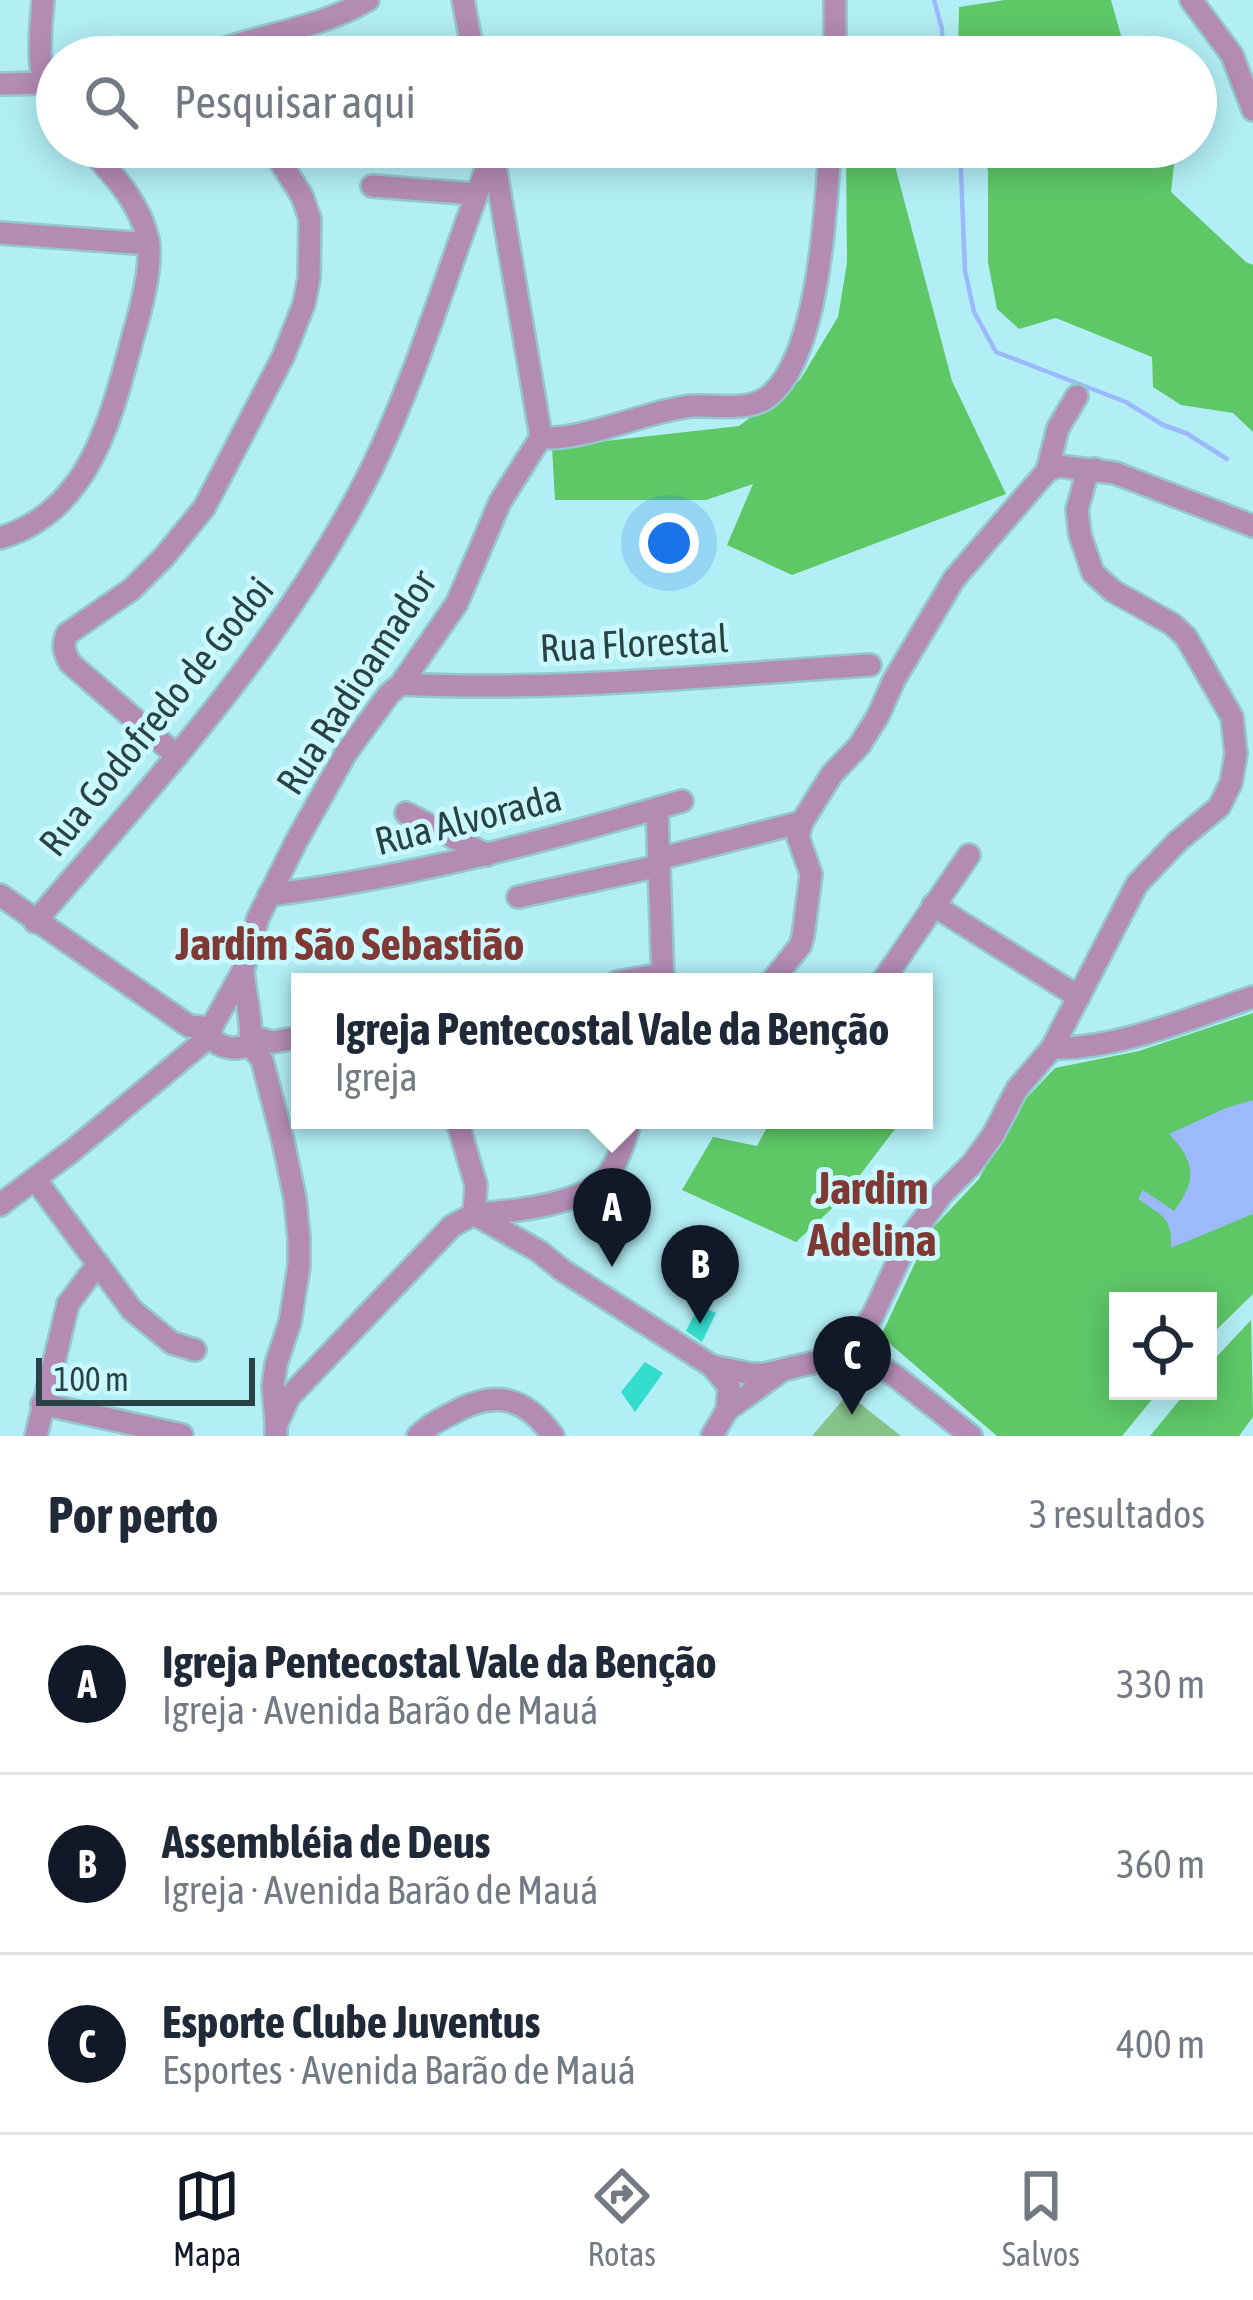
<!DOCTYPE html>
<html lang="pt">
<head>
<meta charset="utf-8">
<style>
  :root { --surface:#fff; --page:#f6f6f7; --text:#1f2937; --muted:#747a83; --line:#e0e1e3; --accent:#111827 }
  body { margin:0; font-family:"Asap Condensed",sans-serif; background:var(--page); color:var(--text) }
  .controls { position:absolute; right:36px; bottom:36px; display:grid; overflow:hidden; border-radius:0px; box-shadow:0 6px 30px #0003 }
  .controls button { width:108px; height:108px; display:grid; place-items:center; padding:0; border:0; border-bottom:3px solid var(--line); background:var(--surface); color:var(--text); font:60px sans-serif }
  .scale { position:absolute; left:36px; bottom:30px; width:219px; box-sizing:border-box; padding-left:12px; border:6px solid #294244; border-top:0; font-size:33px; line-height:42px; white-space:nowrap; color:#294244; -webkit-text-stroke:9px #c9f9fe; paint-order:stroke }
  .you { position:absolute; left:669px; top:543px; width:42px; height:42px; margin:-30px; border:9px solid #fff; border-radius:50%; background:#1a73e8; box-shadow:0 0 0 18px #1a73e833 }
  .badge { display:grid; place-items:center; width:78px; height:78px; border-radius:50%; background:var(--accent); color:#fff; font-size:39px; font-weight:700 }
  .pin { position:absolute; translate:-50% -99px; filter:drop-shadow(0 3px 6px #0008) }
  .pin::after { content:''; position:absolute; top:63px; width:42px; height:36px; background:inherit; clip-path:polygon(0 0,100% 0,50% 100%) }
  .popup { position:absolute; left:291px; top:973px; width:642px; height:156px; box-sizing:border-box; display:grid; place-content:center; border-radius:0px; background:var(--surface); filter:drop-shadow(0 3px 9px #0005); font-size:39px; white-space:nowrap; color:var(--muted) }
  .popup b { font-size:45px; color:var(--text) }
  .popup::after { content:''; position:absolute; left:50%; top:100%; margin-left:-24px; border:24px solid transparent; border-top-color:var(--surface) }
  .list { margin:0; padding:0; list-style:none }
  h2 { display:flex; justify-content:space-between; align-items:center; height:156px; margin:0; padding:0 48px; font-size:51px }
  h2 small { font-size:39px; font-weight:400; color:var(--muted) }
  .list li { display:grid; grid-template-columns:78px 1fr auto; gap:36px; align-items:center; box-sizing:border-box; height:180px; padding:0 48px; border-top:3px solid var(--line) }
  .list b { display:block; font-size:45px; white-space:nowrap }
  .list p { margin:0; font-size:39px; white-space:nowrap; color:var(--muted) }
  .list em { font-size:39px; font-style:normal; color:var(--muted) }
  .icon { flex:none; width:66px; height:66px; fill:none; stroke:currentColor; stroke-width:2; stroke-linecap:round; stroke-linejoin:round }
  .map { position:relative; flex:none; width:1253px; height:1436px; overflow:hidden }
  .search { position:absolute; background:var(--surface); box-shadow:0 6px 30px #0003; left:36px; right:36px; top:36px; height:132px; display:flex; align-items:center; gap:30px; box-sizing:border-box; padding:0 42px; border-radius:66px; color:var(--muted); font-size:45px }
  .sheet { height:696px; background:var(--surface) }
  nav { display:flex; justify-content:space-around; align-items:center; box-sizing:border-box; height:168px; border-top:3px solid var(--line); background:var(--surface); font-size:33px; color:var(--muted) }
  nav a { display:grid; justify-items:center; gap:6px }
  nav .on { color:var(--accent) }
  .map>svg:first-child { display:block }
</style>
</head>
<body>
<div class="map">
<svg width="1253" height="1436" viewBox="0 0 1253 1436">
  <rect width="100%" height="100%" fill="#b2eef5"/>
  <!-- green -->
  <path fill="#87c388" d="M 848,1394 L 901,1436 L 812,1436 Z"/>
  <!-- forest -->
  <g fill="#5ec867">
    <path d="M 1005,0 L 1111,0 L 1127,57 L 958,57 L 959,7 Z"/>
    <path d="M 846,147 L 890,147 L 952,381 L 1006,494 L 792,575 L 727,545 L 753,484 L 706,500 L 555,500 L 552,447 L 739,426 L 800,380 L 838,317 L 847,263 Z"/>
    <path d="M 978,147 L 1176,147 L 1171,192 L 1246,262 L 1253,265 L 1253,432 L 1233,413 L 1181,405 L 1153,387 L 1152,357 L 1056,318 L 1019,329 L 997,309 L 988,262 L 988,170 Z"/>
    <path d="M 1253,1013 L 1253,1294 L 1208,1338 L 1208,1301 L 1118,1301 L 1118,1391 L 1159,1391 L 1122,1436 L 997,1436 L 881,1336 L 930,1231 L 979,1179 L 1019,1106 L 1055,1068 L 1139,1051 Z"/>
    <path d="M 771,1120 L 796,1120 L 797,1122 L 840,1120 L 860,1127 L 867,1120 L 891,1120 L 895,1129 L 841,1200 L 796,1242 L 682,1190 L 713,1137 L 757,1146 Z"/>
    <path d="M 1251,1320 L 1253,1417 L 1239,1436 L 1150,1436 L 1187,1391 L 1208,1391 L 1208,1366 Z"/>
  </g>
  <!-- water -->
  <path fill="#9bb9fb" d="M 1253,1100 L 1253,1214 L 1171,1248 C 1173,1217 1161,1215 1138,1199 L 1143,1190 L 1174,1211 C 1198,1180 1195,1161 1169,1134 L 1226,1108 Z"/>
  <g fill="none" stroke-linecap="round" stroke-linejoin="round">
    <!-- stream -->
    <g stroke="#9bb9fb" stroke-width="4.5">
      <path d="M 934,0 L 942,29 L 943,57"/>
      <path d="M 960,147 L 965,271 L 974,312 L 996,352 L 1126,402 L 1163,425 L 1186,433 L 1227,459"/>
    </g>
  </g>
  <!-- building -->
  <g fill="#34ddcd">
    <path d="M 699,1305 L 716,1313 L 702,1342 L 686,1331 Z"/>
    <path d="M 645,1362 L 663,1373 L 635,1412 L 621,1392 Z"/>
  </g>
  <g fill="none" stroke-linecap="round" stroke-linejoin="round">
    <defs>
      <g id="minor">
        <path d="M 43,0 C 40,38 34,76 57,108"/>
        <path d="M 463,0 L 474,57"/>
        <path d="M 1191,0 L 1232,55 L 1253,110"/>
        <path d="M 200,57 C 255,35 317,30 368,0"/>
        <path d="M 835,57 L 835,0"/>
        <path d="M 0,84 L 56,83"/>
        <path d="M 493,153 L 541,437"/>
        <path d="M 372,186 L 476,194"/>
        <path d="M 0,233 L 149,244"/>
        <path d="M 541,437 C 565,443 630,420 657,413 C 669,410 681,407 693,406 C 715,405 746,411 765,399 C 819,364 826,207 830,147"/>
        <path d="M 1047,471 L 1058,428 L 1077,396"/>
        <path d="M 0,538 C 89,512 111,419 132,340 C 140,313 153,267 148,240 C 140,202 113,175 88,147"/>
        <path d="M 401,684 C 557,692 715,675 870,665"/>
        <path d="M 177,756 L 70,663 C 64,652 62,646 67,634 L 132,589 L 164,557 L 204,508 L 283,357 L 304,304 L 309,278 L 310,219 L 302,196 L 271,147"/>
        <path d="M 657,808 L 663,982"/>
        <path d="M 406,813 L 487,855"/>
        <path d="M 658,859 L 802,822"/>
        <path d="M 0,895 L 189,1026 L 211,1028"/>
        <path d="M 269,895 C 410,877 546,841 682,801"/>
        <path d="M 518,897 L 659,866"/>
        <path d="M 933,905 L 1079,997"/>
        <path d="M 35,922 C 158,778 287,639 372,468 C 421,367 451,256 493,152 L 527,147"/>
        <path d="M 243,971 C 245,992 253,1025 250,1044"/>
        <path d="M 617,982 L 662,974"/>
        <path d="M 771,982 L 800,946 L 803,936 L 811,874 L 798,837 L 802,822 L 832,774 L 859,746 L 878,716 L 894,680 L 954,579 L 1047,471 L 1058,466 L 1115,473 L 1253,526"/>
        <path d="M 882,982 L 969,855"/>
        <path d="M 210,1036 L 211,1028 L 243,971 L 258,918 L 297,840 L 346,753 L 389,694 L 401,684 L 457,603 L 500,502 L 541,437"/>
        <path d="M 210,1036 C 220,1049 236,1051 250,1044"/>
        <path d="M 252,1037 L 273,1042 L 300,1037"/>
        <path d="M 250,1044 L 262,1060 L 283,1141 L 295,1198 L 299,1238 L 299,1266 L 290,1322 L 276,1364 L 273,1386 L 276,1422"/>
        <path d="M 1052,1048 C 1116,1050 1193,1017 1253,997"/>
        <path d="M 457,1120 L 476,1185 L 474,1214 C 509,1212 588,1205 609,1173 C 620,1158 625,1138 631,1120"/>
        <path d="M 35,1179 L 132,1310 L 172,1343 L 195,1350"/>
        <path d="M 0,1205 L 73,1150 L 210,1036"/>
        <path d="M 845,1355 L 873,1315 L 907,1242 L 942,1194 L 972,1164 L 993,1135 L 1017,1089 L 1052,1048 L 1137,884 L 1178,841 L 1219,807 L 1231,783 L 1236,754 L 1232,717 L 1186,637 L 1172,624 L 1113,591 L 1093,573 L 1080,535 L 1077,510 L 1086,477 L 1095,469"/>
        <path d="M 712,1366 L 729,1387 L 727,1410 L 712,1436"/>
        <path d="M 42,1404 L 182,1435"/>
        <path d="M 727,1410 L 780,1372"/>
        <path d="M 36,1436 L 68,1304 L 98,1264"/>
        <path d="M 276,1436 L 276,1425 L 289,1397 L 452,1226 L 474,1214 L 540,1252 L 562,1270 L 712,1366 L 751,1374 L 765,1374 L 845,1355 L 872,1363 L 894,1375 L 971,1436"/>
        <path d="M 418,1436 C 428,1426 438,1420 451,1414 C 494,1390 524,1395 553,1436"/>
      </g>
    </defs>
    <!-- minor casing -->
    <use href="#minor" stroke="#94c8ce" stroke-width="26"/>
    <!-- minor -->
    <use href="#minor" stroke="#b38bb5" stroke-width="21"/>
  </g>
  <g text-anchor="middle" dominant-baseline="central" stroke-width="10" stroke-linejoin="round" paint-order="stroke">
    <!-- street labels -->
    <g font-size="39" fill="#294244" stroke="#c9f9fe">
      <text transform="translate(634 643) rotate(-3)">Rua Florestal</text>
      <text transform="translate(356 682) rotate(-57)">Rua Radioamador</text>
      <text transform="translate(156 716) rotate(-51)">Rua Godofredo de Godoi</text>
      <text transform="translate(468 819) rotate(-14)">Rua Alvorada</text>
    </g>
    <!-- quarter labels -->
    <g font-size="45" font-weight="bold" fill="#803834" stroke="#c9f9fe">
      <text x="350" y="944">Jardim São Sebastião</text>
      <text x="872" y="1188">Jardim<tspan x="872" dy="52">Adelina</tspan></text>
    </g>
  </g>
</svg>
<div class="controls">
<button><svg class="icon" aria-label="locate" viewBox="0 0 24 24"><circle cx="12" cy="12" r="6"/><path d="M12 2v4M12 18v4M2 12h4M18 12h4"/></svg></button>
</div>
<div class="scale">100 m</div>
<div class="you"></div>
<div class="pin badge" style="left:612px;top:1267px">A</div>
<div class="popup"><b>Igreja Pentecostal Vale da Benção</b>Igreja</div>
<div class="pin badge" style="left:700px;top:1324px">B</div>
<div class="pin badge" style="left:852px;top:1415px">C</div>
<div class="search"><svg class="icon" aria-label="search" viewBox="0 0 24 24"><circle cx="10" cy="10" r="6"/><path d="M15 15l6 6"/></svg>Pesquisar aqui</div>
</div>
<section class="sheet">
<h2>Por perto<small>3 resultados</small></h2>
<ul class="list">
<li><span class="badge">A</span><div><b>Igreja Pentecostal Vale da Benção</b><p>Igreja · Avenida Barão de Mauá</p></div><em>330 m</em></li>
<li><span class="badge">B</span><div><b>Assembléia de Deus</b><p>Igreja · Avenida Barão de Mauá</p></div><em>360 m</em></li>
<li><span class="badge">C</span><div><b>Esporte Clube Juventus</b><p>Esportes · Avenida Barão de Mauá</p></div><em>400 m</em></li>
</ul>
</section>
<nav>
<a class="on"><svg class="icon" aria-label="map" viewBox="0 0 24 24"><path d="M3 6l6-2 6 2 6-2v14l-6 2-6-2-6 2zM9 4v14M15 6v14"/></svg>Mapa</a>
<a><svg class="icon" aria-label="directions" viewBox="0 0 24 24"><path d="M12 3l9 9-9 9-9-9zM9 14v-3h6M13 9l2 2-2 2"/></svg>Rotas</a>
<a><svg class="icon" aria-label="saved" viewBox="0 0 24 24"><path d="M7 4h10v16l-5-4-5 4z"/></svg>Salvos</a>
</nav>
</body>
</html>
